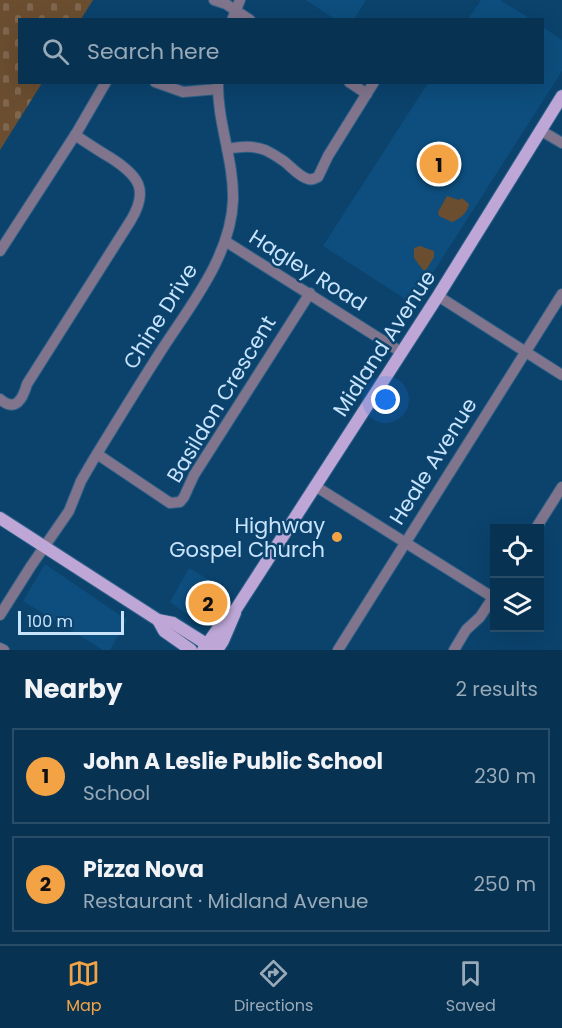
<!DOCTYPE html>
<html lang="en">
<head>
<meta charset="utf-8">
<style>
  :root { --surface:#083252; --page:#113a59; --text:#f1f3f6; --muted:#98aab8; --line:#294d69; --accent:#f4a344 }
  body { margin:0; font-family:Poppins,sans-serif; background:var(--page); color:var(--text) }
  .controls { position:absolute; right:18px; bottom:18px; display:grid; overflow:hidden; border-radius:0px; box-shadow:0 6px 24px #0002 }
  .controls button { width:54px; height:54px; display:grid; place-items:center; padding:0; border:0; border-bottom:2px solid var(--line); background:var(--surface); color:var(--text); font:30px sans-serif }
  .scale { position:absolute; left:18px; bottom:15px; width:106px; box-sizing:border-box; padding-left:6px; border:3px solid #c8e3fc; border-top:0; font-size:16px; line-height:21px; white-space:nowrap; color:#c8e3fc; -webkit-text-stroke:4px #0b436d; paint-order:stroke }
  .you { position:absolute; left:386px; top:400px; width:21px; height:21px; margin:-15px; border:4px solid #fff; border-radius:50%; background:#1a73e8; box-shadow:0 0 0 9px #1a73e833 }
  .badge { display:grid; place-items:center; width:39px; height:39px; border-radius:50%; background:var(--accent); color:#111; font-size:20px; font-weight:700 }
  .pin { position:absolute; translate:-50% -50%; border:3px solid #fff; box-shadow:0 2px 6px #0006 }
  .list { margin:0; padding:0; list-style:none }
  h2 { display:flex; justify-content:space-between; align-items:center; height:78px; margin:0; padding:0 24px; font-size:26px }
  h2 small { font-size:20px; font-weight:400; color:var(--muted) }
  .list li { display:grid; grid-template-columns:39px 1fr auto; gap:18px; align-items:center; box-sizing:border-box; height:96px; margin:0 12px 12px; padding:0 12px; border:2px solid var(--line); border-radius:0px }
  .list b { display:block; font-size:22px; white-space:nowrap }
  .list p { margin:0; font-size:20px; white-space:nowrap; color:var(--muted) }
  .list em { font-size:20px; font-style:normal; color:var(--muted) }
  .icon { flex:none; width:33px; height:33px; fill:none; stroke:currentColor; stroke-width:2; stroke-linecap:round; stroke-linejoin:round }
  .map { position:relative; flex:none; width:562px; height:650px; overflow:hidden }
  .search { position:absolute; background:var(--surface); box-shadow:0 6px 24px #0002; left:18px; right:18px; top:18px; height:66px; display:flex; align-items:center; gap:15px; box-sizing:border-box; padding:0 21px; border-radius:0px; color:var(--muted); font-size:22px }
  .sheet { height:294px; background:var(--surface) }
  nav { display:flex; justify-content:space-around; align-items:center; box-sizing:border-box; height:84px; border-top:2px solid var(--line); background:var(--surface); font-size:16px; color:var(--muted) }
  nav a { display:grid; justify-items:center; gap:3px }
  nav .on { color:var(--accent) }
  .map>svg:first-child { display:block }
</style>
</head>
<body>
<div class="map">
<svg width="562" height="650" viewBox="0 0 562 650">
  <defs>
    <pattern id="cemetery-stones" width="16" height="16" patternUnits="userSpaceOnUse" patternTransform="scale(1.5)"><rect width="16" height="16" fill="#6b4e30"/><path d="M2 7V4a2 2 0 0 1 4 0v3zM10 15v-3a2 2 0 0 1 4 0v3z" fill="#7f674f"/></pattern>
  </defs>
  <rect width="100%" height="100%" fill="#0b436d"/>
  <!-- built -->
  <g fill="#0d4e7e">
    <path d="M 306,0 L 366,0 L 354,19 L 336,20 Z"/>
    <path d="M 481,0 L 500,0 L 531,19 L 468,19 Z"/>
    <path d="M 543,27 L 562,40 L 562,71 L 413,304 L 323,246 L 428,83 L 542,82 Z"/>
    <path d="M 45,564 L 127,620 L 110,650 L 103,650 L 23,601 Z"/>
    <path d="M 189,568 L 230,593 L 212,621 L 207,624 L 201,624 L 170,602 Z"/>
  </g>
  <!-- cemetery -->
  <path fill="url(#cemetery-stones)" d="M 0,0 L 93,0 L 81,19 L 20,20 L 20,82 L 42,83 L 0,150 Z"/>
  <!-- park -->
  <g fill="#6b4e30">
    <path d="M 447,196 L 459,200 L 462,198 L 469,204 C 468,212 460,219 452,222 L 439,216 L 438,212 Z"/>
    <path d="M 420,246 L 434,251 L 434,257 L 426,270 L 423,270 L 414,258 L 414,248 Z"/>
  </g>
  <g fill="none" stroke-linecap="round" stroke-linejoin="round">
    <defs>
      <g id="minor">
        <path d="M 214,0 L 226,4 L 250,20"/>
        <path d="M 232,20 L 240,0"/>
        <path d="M 155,82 L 183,92 L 218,89"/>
        <path d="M 349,82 L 367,94"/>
        <path d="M 540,130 L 562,143"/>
        <path d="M 227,149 C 240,147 252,145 265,150 C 272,153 279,158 285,162 C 292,168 300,177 308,179 C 312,180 314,179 318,177 L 328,156 L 374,82"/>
        <path d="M 225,241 L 401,352"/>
        <path d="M 0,251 L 77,132 L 106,82"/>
        <path d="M 438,296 L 562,375"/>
        <path d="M 0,399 C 16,413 23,398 27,384 L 131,220 C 149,190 139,176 111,158 C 99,151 87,143 75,135"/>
        <path d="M 97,454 L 170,503 L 180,502 L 184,497 L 194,475 L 310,293"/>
        <path d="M 315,486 L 494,598"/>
        <path d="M 536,528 L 562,487"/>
        <path d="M 0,615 L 31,566 L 69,511 L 81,481 L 92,462 C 114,426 136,390 159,354 C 189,307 231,257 233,200 C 234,160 217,122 218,82"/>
        <path d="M 0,648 L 4,650"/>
        <path d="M 338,650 L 562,294"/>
        <path d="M 454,650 L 466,630 L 480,617 L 494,596"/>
      </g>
      <g id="major">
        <path d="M 0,518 L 158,620 L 173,623 L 216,650"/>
        <path d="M 158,620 L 164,631 L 191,650"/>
        <path d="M 203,650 L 222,623 L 236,609 L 438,296 L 562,96"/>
        <path d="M 217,650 L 223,641 L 235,613"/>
      </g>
    </defs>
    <!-- minor casing -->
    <use href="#minor" stroke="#2d6087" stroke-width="12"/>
    <!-- major casing -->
    <use href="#major" stroke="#2d6087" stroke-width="14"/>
    <!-- minor -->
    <use href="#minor" stroke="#80758c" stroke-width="10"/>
    <!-- major -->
    <use href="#major" stroke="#bea7d6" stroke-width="12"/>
  </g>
  <!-- markers -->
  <circle fill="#f4a344" stroke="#0b436d" stroke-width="2" cx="337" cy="537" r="6"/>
  <g text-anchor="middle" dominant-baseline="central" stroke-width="5" stroke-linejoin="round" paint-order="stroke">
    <!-- street labels -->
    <g font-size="21" fill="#c8e3fc" stroke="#0b436d">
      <text transform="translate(308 270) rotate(32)">Hagley Road</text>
      <text transform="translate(160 316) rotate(-58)">Chine Drive</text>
      <text transform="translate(384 343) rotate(-57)">Midland Avenue</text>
      <text transform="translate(221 399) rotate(-59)">Basildon Crescent</text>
      <text transform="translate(433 461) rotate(-58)">Heale Avenue</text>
    </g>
    <!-- poi labels -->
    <g font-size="21" fill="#c8e3fc" stroke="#0b436d" text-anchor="end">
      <text x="325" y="525">Highway<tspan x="325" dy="24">Gospel Church</tspan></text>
    </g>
  </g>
</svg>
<div class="controls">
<button><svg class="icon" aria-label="locate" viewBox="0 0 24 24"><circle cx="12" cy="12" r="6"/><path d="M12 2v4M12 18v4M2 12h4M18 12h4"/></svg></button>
<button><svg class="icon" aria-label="layers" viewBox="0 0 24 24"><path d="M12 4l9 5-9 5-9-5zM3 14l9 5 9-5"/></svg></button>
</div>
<div class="scale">100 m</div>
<div class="you"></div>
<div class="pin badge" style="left:439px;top:164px">1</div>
<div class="pin badge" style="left:208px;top:603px">2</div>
<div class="search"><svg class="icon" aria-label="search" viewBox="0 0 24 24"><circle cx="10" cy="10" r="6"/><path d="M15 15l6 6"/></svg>Search here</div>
</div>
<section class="sheet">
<h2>Nearby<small>2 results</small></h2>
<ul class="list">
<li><span class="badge">1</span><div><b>John A Leslie Public School</b><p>School</p></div><em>230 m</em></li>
<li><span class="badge">2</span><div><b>Pizza Nova</b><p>Restaurant · Midland Avenue</p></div><em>250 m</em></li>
</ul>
</section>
<nav>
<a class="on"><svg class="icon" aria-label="map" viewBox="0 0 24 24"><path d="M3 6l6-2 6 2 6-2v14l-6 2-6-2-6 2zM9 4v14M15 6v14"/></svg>Map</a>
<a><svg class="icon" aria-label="directions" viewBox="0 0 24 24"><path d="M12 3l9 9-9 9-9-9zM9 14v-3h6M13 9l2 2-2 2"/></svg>Directions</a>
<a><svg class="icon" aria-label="saved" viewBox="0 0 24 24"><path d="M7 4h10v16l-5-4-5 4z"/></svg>Saved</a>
</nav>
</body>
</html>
